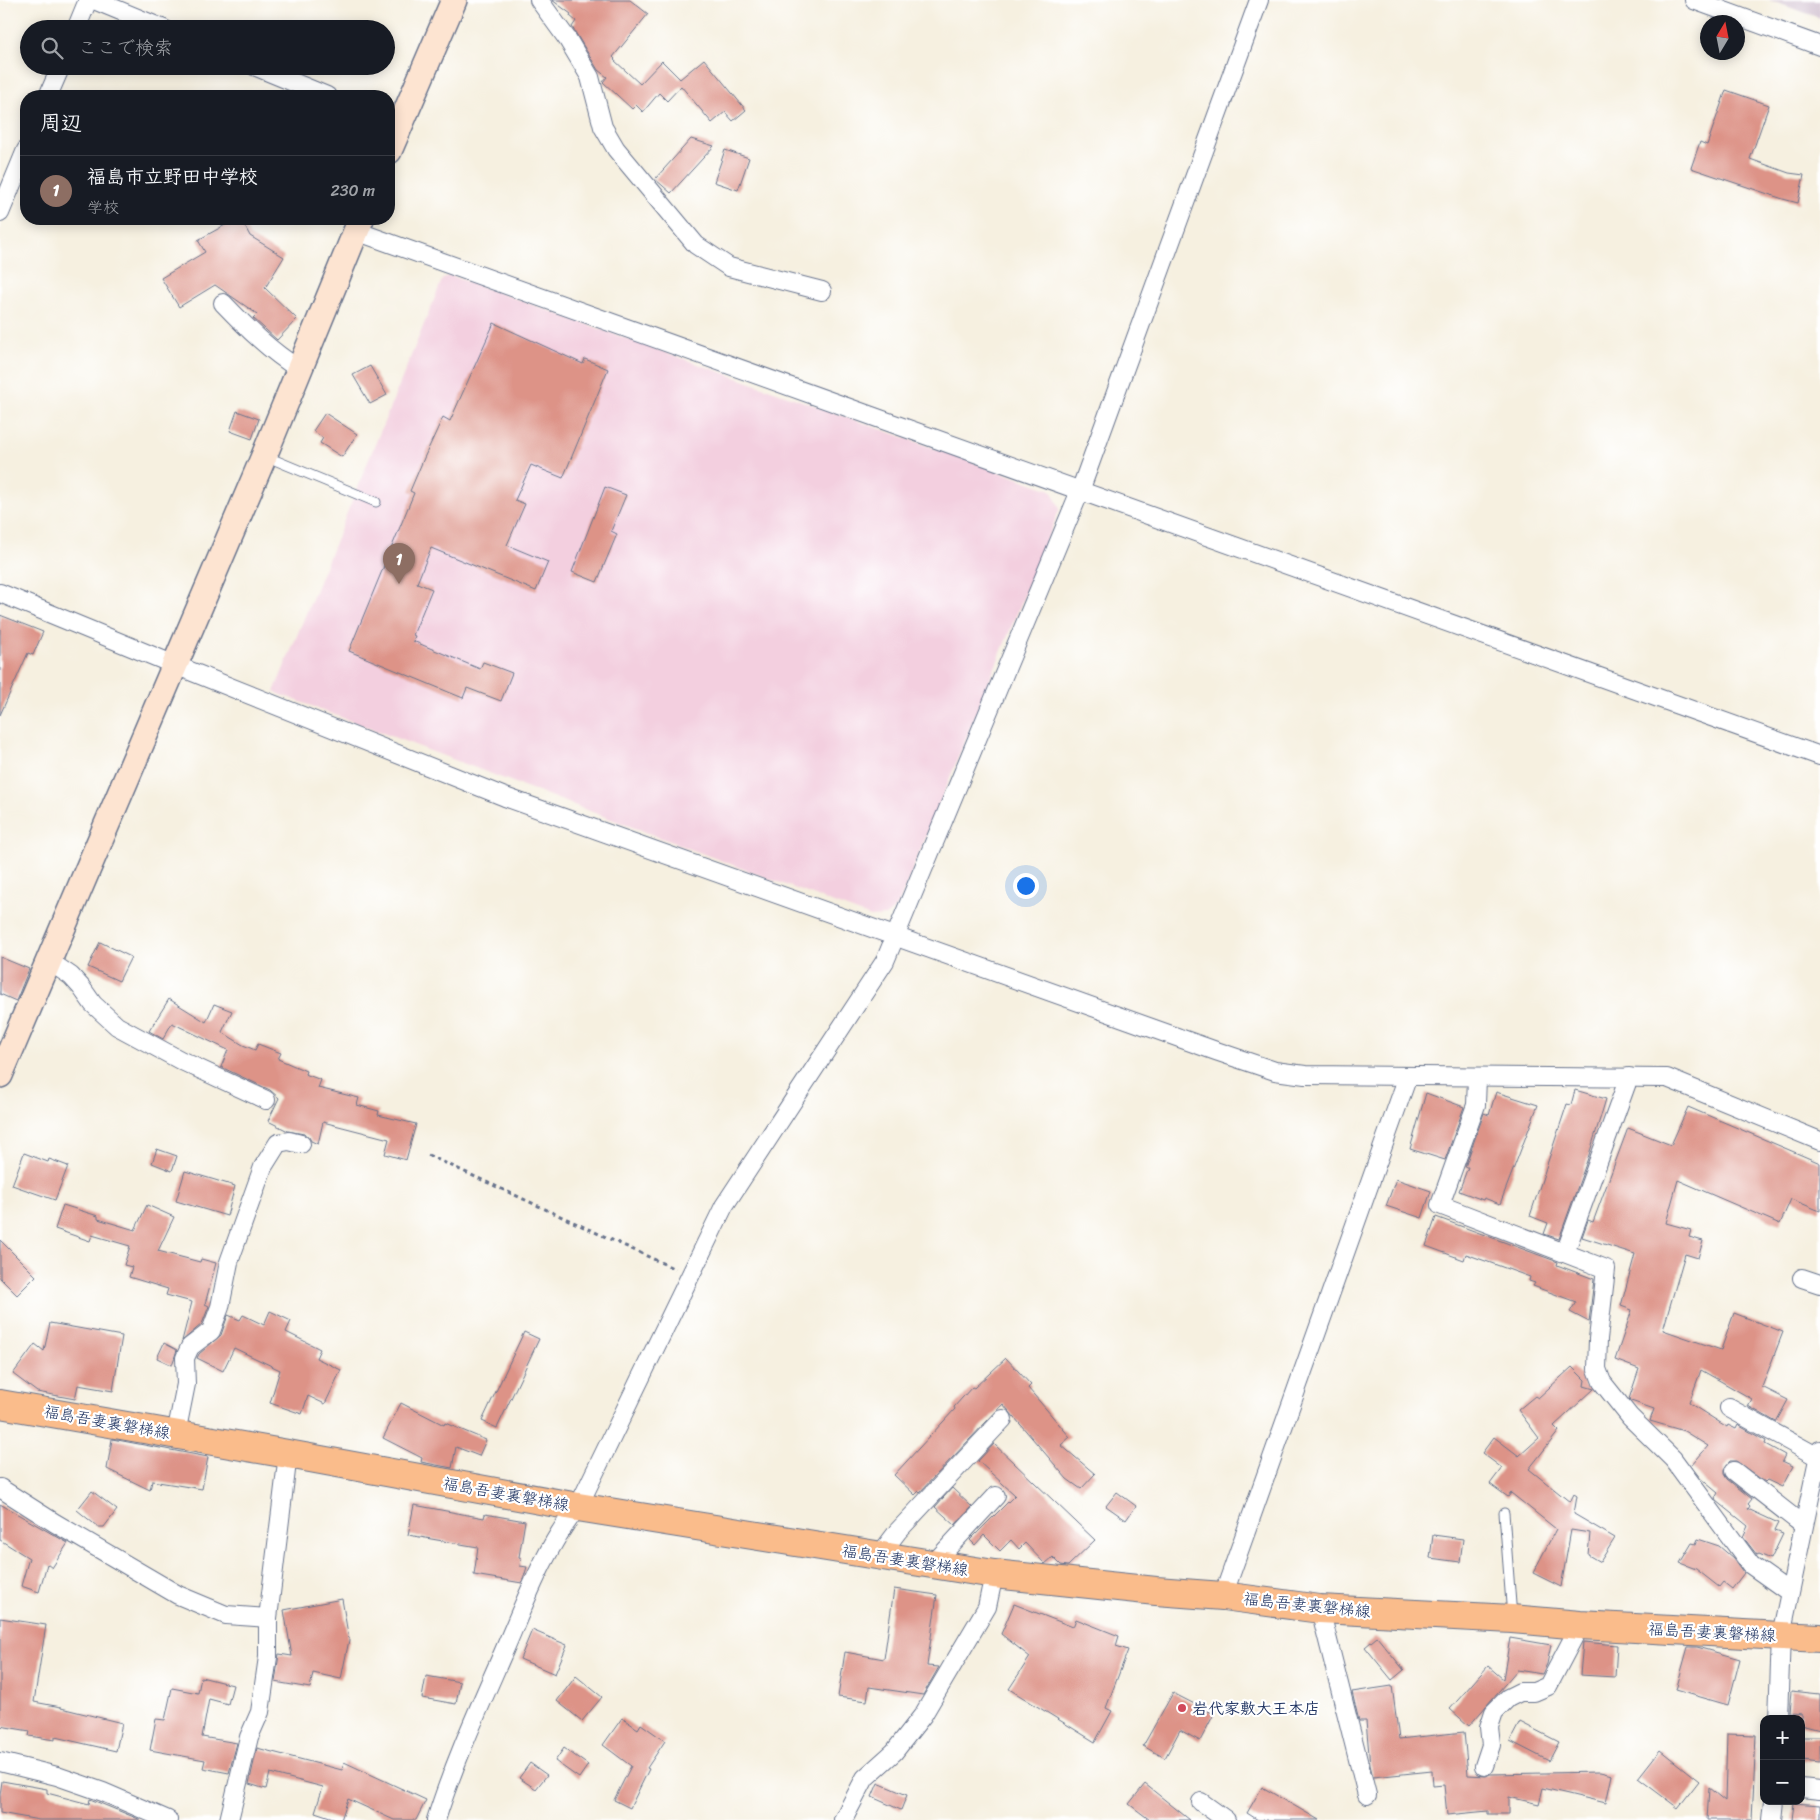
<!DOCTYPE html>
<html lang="ja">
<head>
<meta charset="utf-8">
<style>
  :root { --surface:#171b24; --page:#20242c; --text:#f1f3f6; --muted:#9ea1a6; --line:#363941; --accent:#1a73e8 }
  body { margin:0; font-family:Sriracha,"Klee One",sans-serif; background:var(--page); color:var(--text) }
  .controls { position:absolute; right:15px; bottom:15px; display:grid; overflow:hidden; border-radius:10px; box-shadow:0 2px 12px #0003 }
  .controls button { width:45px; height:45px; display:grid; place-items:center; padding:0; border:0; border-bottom:1px solid var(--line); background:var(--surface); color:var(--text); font:25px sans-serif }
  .compass { position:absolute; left:1700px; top:15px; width:45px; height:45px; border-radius:50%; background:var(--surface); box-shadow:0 2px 12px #0003; rotate:10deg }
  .you { position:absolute; left:1025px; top:885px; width:18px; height:18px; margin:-12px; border:4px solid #fff; border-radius:50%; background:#1a73e8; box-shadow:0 0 0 8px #1a73e833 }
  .badge { display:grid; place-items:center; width:32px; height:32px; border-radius:50%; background:var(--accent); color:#fff; font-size:16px; font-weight:700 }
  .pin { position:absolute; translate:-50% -41px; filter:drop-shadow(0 1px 2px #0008) }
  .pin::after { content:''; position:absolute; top:26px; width:18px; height:15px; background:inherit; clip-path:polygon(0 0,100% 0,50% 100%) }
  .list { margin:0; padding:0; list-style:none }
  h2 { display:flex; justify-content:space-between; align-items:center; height:65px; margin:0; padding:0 20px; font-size:21px }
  h2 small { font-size:16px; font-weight:400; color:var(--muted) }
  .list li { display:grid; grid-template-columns:32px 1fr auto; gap:15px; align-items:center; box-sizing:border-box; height:70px; padding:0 20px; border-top:1px solid var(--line) }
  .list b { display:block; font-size:19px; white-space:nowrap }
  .list p { margin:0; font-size:16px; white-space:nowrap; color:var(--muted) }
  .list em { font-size:16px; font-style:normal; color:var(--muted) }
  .icon { flex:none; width:28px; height:28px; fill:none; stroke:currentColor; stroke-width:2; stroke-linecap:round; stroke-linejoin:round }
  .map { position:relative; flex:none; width:1820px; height:1820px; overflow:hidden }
  .search { position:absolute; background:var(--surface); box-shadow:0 2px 12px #0003; left:20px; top:20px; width:375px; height:55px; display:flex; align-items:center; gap:12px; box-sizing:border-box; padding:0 18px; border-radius:28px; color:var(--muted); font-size:19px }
  .panel { position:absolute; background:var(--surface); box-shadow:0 2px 12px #0003; left:20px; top:90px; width:375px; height:135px; border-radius:20px }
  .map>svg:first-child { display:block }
</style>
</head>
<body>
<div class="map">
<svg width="1820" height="1820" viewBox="0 0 1820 1820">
  <rect width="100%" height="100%" fill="#fff"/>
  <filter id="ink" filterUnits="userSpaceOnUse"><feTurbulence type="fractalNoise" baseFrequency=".02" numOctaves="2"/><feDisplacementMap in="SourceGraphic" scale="10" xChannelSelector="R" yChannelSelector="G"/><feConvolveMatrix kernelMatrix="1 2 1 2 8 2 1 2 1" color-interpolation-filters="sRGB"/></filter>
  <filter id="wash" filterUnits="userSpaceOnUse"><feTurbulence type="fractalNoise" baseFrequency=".0096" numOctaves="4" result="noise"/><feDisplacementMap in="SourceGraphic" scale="20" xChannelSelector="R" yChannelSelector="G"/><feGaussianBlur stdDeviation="1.12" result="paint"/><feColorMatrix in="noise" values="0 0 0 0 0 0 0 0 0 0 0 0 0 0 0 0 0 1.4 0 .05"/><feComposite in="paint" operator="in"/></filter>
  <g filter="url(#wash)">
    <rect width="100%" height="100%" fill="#f6f0e0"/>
    <!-- built -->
    <path fill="#f3cfdf" d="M 449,275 L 1051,490 L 1060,508 L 900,900 L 897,907 L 885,916 L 871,917 L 274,692 L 442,280 Z"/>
    <!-- industrial -->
    <path fill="#cfbdce" d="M 1769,0 L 1820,0 L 1820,18 Z"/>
    <g id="blocks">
      <!-- building -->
      <g fill="#dd9387">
        <path d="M 552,0 L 630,0 L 648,14 L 613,57 L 615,59 L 614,60 L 640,84 L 662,61 L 680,79 L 704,59 L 746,110 L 733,121 L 725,112 L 712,123 L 681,86 L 667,101 L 659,93 L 643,112 L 636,105 L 632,109 L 603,82 L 607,77 L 598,70 L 572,27 L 576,21 L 570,16 L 571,14 Z"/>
        <path d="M 1726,90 L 1769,105 L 1750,159 L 1789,173 L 1804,175 L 1798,203 L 1783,199 L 1691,168 L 1700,142 L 1707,145 Z"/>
        <path d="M 691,139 L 714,146 L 671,193 L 655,179 Z"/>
        <path d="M 725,150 L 749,158 L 738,190 L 714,182 Z"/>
        <path d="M 236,219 L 241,219 L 250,236 L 284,257 L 265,288 L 297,319 L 277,340 L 253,318 L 257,314 L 215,285 L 179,307 L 161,278 L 205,252 L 198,240 Z"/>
        <path d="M 494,323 L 583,364 L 585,359 L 608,369 L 563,478 L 531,465 L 515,500 L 525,504 L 507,545 L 548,562 L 536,591 L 431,548 L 417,583 L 432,589 L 413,635 L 415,636 L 413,641 L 480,669 L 483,662 L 512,673 L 501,701 L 467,688 L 463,698 L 349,651 L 414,493 L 410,491 L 424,458 L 443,417 L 450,421 Z"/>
        <path d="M 370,366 L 387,395 L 370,404 L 353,375 Z"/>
        <path d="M 237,411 L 259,419 L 252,439 L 230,431 Z"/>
        <path d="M 325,413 L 357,434 L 342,457 L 320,443 L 323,438 L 313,431 Z"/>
        <path d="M 605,487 L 626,495 L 611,531 L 617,534 L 597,582 L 572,572 Z"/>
        <path d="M 0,615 L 43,632 L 33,655 L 28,653 L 0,715 Z"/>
        <path d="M 100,942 L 131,957 L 119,981 L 88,967 Z"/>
        <path d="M 0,957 L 29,969 L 16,1001 L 0,994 Z"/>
        <path d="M 169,999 L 206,1022 L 214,1004 L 232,1011 L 222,1032 L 243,1045 L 255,1050 L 258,1044 L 281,1053 L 278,1059 L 306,1071 L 305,1074 L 321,1080 L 318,1088 L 359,1098 L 357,1105 L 379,1111 L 378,1115 L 416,1124 L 406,1160 L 385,1154 L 389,1139 L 323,1122 L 318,1144 L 311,1141 L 309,1137 L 304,1134 L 288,1131 L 268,1121 L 279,1098 L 270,1090 L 221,1067 L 228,1050 L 172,1023 L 163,1039 L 149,1031 Z"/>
        <path d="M 1575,1090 L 1606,1099 L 1588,1158 L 1559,1239 L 1544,1234 L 1548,1223 L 1530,1216 L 1567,1104 L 1571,1105 Z"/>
        <path d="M 1496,1092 L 1538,1105 L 1500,1204 L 1484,1198 L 1483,1200 L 1459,1191 L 1468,1167 L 1465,1167 L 1484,1113 L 1489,1115 Z"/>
        <path d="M 1426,1093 L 1464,1107 L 1445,1160 L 1410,1149 Z"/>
        <path d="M 1688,1107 L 1820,1163 L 1820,1211 L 1791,1199 L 1780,1224 L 1678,1180 L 1666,1223 L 1691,1230 L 1689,1237 L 1703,1241 L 1698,1258 L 1685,1254 L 1663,1330 L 1721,1350 L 1734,1313 L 1783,1332 L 1762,1387 L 1788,1400 L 1776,1422 L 1748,1406 L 1752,1399 L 1701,1370 L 1689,1403 L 1727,1427 L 1728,1425 L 1736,1429 L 1738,1425 L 1766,1441 L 1765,1444 L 1785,1455 L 1782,1461 L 1793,1466 L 1782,1487 L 1767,1480 L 1765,1482 L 1736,1461 L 1730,1461 L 1724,1469 L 1724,1474 L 1727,1479 L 1752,1499 L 1748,1504 L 1750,1506 L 1748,1509 L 1778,1523 L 1774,1531 L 1783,1534 L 1771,1559 L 1759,1554 L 1757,1555 L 1743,1537 L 1748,1526 L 1717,1501 L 1715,1498 L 1718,1493 L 1700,1478 L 1691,1466 L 1708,1446 L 1684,1431 L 1650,1421 L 1654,1409 L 1631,1401 L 1629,1399 L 1639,1369 L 1615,1360 L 1632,1310 L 1621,1306 L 1635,1254 L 1582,1237 L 1588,1220 L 1593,1222 L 1628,1128 L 1671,1145 Z"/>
        <path d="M 157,1149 L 177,1156 L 172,1171 L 152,1163 Z"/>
        <path d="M 24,1153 L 48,1162 L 49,1159 L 68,1166 L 55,1200 L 12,1185 Z"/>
        <path d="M 185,1171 L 235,1186 L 227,1216 L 176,1201 Z"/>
        <path d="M 1396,1179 L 1431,1191 L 1422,1218 L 1386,1206 Z"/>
        <path d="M 63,1205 L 98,1216 L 98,1219 L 135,1230 L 147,1205 L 174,1217 L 158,1251 L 200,1262 L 201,1259 L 216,1263 L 205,1304 L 209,1306 L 202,1324 L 182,1341 L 192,1302 L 166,1295 L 168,1289 L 129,1277 L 132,1267 L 124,1265 L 130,1246 L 92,1235 L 90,1241 L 55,1229 Z"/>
        <path d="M 1436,1217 L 1558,1262 L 1557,1265 L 1594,1279 L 1589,1322 L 1570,1312 L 1576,1302 L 1533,1286 L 1535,1283 L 1529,1281 L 1530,1277 L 1466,1254 L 1464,1260 L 1426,1246 Z"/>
        <path d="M 0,1240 L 36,1276 L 17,1295 L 0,1278 Z"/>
        <path d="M 270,1311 L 291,1321 L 286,1332 L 320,1349 L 316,1358 L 341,1370 L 325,1404 L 308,1396 L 302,1414 L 270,1403 L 280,1370 L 234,1348 L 223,1371 L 197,1358 L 199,1354 L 221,1335 L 228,1315 L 240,1320 L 243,1315 L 264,1325 Z"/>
        <path d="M 50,1323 L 122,1336 L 113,1391 L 78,1385 L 75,1399 L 37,1392 L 13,1374 L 35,1344 L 44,1351 Z"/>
        <path d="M 524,1332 L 539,1339 L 497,1428 L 482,1421 Z"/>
        <path d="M 164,1343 L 177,1350 L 172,1365 L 157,1358 Z"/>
        <path d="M 1006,1358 L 1031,1385 L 1028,1388 L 1070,1437 L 1061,1445 L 1095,1474 L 1081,1489 L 1067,1479 L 1003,1404 L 920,1492 L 919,1491 L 915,1495 L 894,1475 L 955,1409 L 954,1407 L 972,1387 L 974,1388 Z"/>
        <path d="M 1572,1367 L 1585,1380 L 1584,1386 L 1594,1389 L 1554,1426 L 1559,1431 L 1529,1469 L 1570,1502 L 1574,1494 L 1577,1496 L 1574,1514 L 1615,1538 L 1600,1562 L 1588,1555 L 1590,1533 L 1571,1530 L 1561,1587 L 1533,1573 L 1556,1529 L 1511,1493 L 1508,1497 L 1490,1484 L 1502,1468 L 1482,1453 L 1494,1437 L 1519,1456 L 1539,1438 L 1518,1410 L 1535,1396 L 1538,1398 Z"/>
        <path d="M 401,1403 L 444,1425 L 445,1423 L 486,1440 L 479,1456 L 456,1447 L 452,1468 L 421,1462 L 422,1458 L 383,1438 Z"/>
        <path d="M 112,1439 L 208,1457 L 202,1489 L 152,1481 L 150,1490 L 107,1469 Z"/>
        <path d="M 994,1444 L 1095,1540 L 1068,1566 L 1061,1565 L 1053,1557 L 1045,1564 L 1025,1543 L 1019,1549 L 1011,1540 L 1000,1551 L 984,1535 L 975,1545 L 970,1540 L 1015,1495 L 978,1461 Z"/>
        <path d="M 952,1488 L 972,1507 L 955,1525 L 935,1507 Z"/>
        <path d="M 92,1491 L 117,1510 L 104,1527 L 98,1527 L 77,1510 Z"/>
        <path d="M 1117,1492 L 1136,1506 L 1126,1520 L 1106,1506 Z"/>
        <path d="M 0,1504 L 68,1543 L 52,1568 L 47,1564 L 39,1592 L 21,1586 L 29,1558 L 0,1540 Z"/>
        <path d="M 414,1505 L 484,1518 L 485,1514 L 525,1521 L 519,1557 L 521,1558 L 520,1566 L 527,1567 L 522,1583 L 474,1575 L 478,1547 L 408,1535 Z"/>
        <path d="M 1433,1535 L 1463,1539 L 1460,1562 L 1430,1558 Z"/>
        <path d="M 1698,1539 L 1719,1546 L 1733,1558 L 1744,1573 L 1732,1589 L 1723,1582 L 1719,1587 L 1696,1569 L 1680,1563 L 1692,1543 L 1696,1544 Z"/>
        <path d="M 894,1589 L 937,1595 L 927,1666 L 939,1667 L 923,1695 L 869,1687 L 867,1701 L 838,1697 L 845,1652 L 884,1659 Z"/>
        <path d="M 342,1599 L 349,1640 L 341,1679 L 313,1673 L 310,1688 L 275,1682 L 279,1654 L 292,1656 L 284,1610 Z"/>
        <path d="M 1014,1604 L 1073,1627 L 1076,1619 L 1119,1636 L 1116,1646 L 1128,1650 L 1106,1708 L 1112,1711 L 1095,1742 L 1009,1689 L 1030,1657 L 1001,1634 Z"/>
        <path d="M 0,1618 L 46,1625 L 34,1702 L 61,1707 L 61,1708 L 122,1723 L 116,1751 L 55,1737 L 55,1740 L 29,1736 L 30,1731 L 0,1726 Z"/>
        <path d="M 532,1630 L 567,1645 L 555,1674 L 520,1659 Z"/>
        <path d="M 1377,1637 L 1404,1670 L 1392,1680 L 1365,1647 Z"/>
        <path d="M 1510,1638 L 1551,1645 L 1547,1664 L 1542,1674 L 1517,1670 L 1469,1726 L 1450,1709 L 1488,1666 L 1503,1679 Z"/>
        <path d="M 1583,1642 L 1617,1645 L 1615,1677 L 1580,1675 Z"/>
        <path d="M 1688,1647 L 1697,1647 L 1740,1659 L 1728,1705 L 1676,1690 Z"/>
        <path d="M 426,1676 L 460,1682 L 456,1704 L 422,1698 Z"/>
        <path d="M 576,1676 L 602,1697 L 582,1721 L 557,1701 Z"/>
        <path d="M 201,1677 L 233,1685 L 228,1704 L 209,1699 L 202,1737 L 237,1743 L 229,1773 L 203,1768 L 205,1760 L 150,1750 L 156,1719 L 165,1720 L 172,1688 L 198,1693 Z"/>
        <path d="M 1392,1686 L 1399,1739 L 1464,1732 L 1468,1775 L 1486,1776 L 1490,1774 L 1600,1772 L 1612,1775 L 1606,1803 L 1543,1788 L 1539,1804 L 1509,1797 L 1509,1814 L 1488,1814 L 1488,1811 L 1447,1815 L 1444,1785 L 1433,1786 L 1432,1771 L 1373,1777 L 1370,1765 L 1366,1721 L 1359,1721 L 1352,1692 Z"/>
        <path d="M 1791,1691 L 1820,1694 L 1820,1730 L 1801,1725 L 1801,1714 L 1789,1713 Z"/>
        <path d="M 1173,1693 L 1214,1714 L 1200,1741 L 1180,1730 L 1165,1758 L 1143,1746 Z"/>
        <path d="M 622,1718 L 638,1729 L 641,1724 L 665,1741 L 647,1768 L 649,1769 L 630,1808 L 614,1800 L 631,1766 L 603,1745 Z"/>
        <path d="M 1520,1722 L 1559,1742 L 1549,1761 L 1510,1741 Z"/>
        <path d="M 1727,1734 L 1756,1735 L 1752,1820 L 1707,1820 L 1709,1788 L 1725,1801 Z"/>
        <path d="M 1801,1737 L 1820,1737 L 1820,1762 L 1801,1760 Z"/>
        <path d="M 257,1748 L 342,1770 L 344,1762 L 426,1800 L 416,1820 L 394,1820 L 348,1799 L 341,1820 L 339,1820 L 315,1812 L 323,1787 L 270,1773 L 266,1789 L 249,1784 Z"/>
        <path d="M 564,1748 L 588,1765 L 579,1778 L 555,1761 Z"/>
        <path d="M 1660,1750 L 1699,1781 L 1678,1808 L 1638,1778 Z"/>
        <path d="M 530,1763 L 547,1775 L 536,1789 L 519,1778 Z"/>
        <path d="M 2,1781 L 47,1789 L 47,1793 L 89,1804 L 90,1799 L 141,1820 L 39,1820 L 0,1813 L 0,1795 Z"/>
        <path d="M 878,1783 L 907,1795 L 901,1810 L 872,1797 Z"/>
        <path d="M 1145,1784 L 1190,1820 L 1150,1820 L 1129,1804 Z"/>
        <path d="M 1262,1787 L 1319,1820 L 1258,1820 L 1247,1813 Z"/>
        <path d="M 1794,1803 L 1820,1805 L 1820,1820 L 1792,1820 Z"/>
      </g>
    </g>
  </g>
  <g filter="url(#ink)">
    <use href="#blocks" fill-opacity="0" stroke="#68738c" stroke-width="1"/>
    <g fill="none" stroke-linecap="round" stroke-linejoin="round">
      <defs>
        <g id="lane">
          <path d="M 265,456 L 376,502"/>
          <path d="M 1504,1513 L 1512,1617"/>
        </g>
        <g id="street">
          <path d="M 94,0 L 164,29"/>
          <path d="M 539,0 L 568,40 L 590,77 L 603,127 L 616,149 L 696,245 L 729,267 L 822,291"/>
          <path d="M 1694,0 L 1820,46"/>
          <path d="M 76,29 L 88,0"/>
          <path d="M 254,66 L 327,96"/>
          <path d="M 48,96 L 61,66"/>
          <path d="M 0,213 L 26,150"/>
          <path d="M 356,231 L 1820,756"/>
          <path d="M 223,303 C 247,328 270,351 299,369"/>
          <path d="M 0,593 L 175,665 L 505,797 L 1216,1051 L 1275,1071 L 1305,1075 L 1667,1078 L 1820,1141"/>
          <path d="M 49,961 L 71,976 L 81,987 L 93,1004 L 117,1026 L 180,1060 L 266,1100"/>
          <path d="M 1477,1077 L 1476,1105 L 1440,1205 L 1606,1269 L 1598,1339 L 1597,1369 L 1602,1382 L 1630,1417 L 1673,1459 L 1751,1565 L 1789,1592"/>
          <path d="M 1565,1253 L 1629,1077"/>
          <path d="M 1802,1278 L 1820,1284"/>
          <path d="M 1729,1408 L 1818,1457"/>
          <path d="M 176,1434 L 186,1384 L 185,1358 L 190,1347 L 211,1331 L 220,1307 L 229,1262 L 263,1167 L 278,1143 L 289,1141 L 301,1144"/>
          <path d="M 1734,1471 L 1803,1525"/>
          <path d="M 0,1488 L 55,1523 L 178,1595 L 226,1615 L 268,1618 L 288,1454"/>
          <path d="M 879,1556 L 898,1531 L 1003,1419"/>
          <path d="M 933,1564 L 996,1496"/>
          <path d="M 1223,1596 L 1408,1076"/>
          <path d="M 1320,1609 L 1367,1795"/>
          <path d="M 1778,1719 L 1781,1635 L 1820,1450"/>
          <path d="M 0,1762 L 57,1776 L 103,1792 L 168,1820"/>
          <path d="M 1484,1766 L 1491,1745 L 1489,1727 L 1494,1712 L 1508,1698 L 1520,1692 L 1534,1692 L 1548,1686 L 1580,1625"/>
          <path d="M 1801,1788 L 1820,1790"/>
          <path d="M 1201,1802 L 1226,1820"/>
          <path d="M 229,1820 L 249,1737 L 260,1712 L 268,1657 L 268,1618"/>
          <path d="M 436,1820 C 454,1763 479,1708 503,1653 C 524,1605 545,1547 578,1507 L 724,1206 L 885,961 L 1080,491 L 1259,0"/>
          <path d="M 843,1820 L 865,1778 L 894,1752 L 923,1715 L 987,1607 L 994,1574"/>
          <path d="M 1772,1820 L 1774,1801"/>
        </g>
        <g id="secondary">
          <path d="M 389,151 L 454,0"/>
          <path d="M 0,1075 L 264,456 L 361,219"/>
        </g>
        <path id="primary" d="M 0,1404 L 288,1454 L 578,1507 L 994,1574 L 1156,1591 L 1223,1596 L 1320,1609 L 1512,1619 L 1580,1625 L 1820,1638"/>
      </defs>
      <!-- lane casing -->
      <use href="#lane" stroke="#68738c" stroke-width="11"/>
      <!-- street casing -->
      <use href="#street" stroke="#68738c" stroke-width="20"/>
      <!-- secondary casing -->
      <use href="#secondary" stroke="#68738c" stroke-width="28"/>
      <!-- primary casing -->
      <use href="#primary" stroke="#68738c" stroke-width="30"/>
      <!-- path -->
      <path stroke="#68738c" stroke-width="3" stroke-dasharray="4 4" stroke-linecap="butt" d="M 428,1155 L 675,1269"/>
      <!-- lane -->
      <use href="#lane" stroke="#fff" stroke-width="9"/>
      <!-- street -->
      <use href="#street" stroke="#fff" stroke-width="18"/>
      <!-- secondary -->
      <use href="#secondary" stroke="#fde4d1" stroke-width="25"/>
      <!-- primary -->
      <use href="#primary" stroke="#fabc8b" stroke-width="28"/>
    </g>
  </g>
  <!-- markers -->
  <circle fill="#d1495b" stroke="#fff" stroke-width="2" cx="1182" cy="1708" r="5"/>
  <g text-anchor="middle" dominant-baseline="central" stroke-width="4.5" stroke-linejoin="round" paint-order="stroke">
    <!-- street labels -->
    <g font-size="16" fill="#1b2f5e" stroke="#fff">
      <text transform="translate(107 1422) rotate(10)">福島吾妻裏磐梯線</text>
      <text transform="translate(506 1494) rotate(10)">福島吾妻裏磐梯線</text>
      <text transform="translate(905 1560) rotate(9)">福島吾妻裏磐梯線</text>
      <text transform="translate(1307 1605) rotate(6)">福島吾妻裏磐梯線</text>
      <text transform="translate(1712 1632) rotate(3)">福島吾妻裏磐梯線</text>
    </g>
    <!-- poi labels -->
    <g font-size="16" font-weight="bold" fill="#1b2f5e" stroke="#fff" text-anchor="start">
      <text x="1192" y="1708">岩代家敷大王本店</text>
    </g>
  </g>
</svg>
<div class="controls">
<button>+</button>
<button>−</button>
</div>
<svg class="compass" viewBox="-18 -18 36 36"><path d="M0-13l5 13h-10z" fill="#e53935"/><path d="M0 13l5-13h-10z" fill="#9ea1a6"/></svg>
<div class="you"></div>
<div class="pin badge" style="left:399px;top:584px;background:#8d6e63">1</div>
<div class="search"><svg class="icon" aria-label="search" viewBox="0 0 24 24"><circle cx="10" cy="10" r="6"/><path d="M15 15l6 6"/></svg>ここで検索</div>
<section class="panel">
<h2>周辺<small></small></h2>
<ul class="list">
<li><span class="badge" style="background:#8d6e63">1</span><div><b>福島市立野田中学校</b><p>学校</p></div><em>230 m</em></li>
</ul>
</section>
</div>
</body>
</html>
